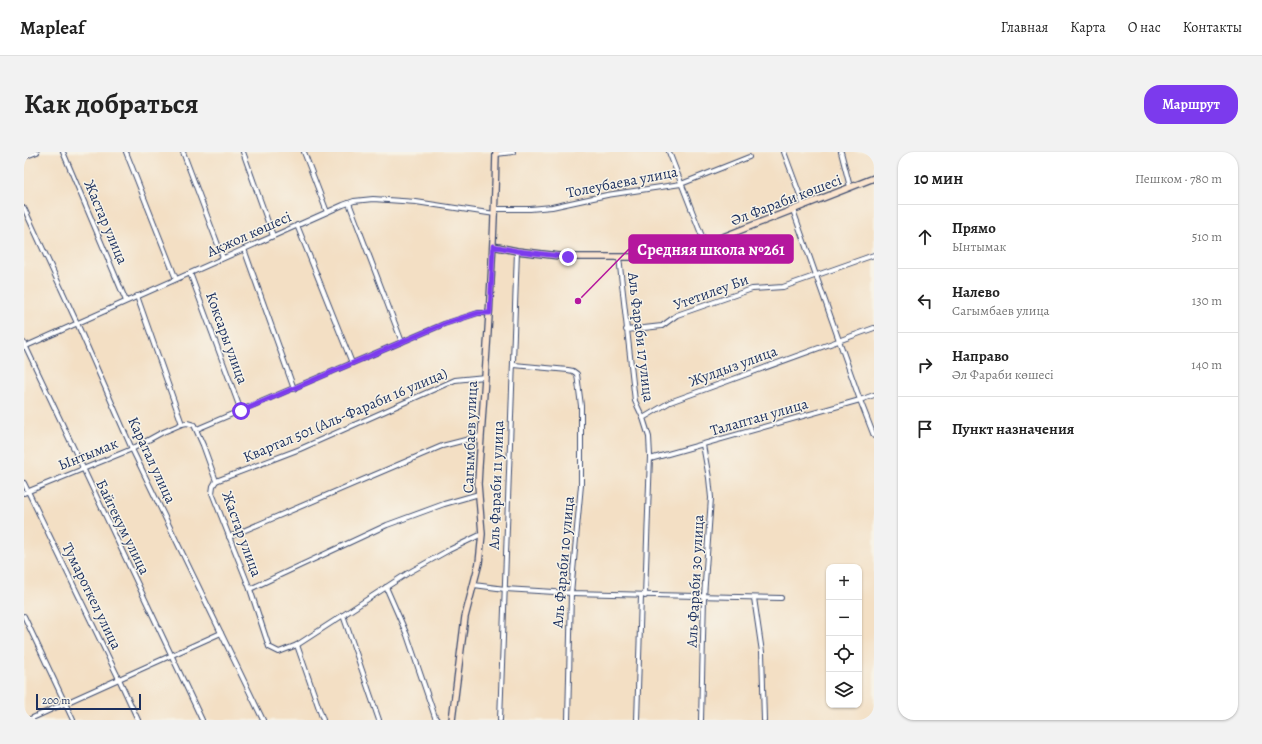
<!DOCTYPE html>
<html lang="ru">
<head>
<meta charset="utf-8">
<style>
  :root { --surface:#fff; --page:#f2f2f2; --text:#222; --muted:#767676; --line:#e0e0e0; --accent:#7c3aed }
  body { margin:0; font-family:Alegreya,serif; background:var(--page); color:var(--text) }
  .controls { position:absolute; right:12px; bottom:12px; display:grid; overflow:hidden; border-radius:8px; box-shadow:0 1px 3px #0004 }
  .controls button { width:36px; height:36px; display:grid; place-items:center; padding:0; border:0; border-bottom:1px solid var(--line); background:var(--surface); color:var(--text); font:20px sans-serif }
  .scale { position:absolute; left:12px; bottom:10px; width:105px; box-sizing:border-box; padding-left:4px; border:2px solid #1b2f5e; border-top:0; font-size:11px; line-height:14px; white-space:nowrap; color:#1b2f5e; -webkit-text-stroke:3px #f7f3e8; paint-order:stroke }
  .stop { position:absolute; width:12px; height:12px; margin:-9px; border:3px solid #7c3aed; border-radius:50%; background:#fff }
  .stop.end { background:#7c3aed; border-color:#fff; box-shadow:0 1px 4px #0008 }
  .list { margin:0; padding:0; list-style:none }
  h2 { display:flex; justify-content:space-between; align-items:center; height:52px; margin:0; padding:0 16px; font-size:17px }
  h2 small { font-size:13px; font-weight:400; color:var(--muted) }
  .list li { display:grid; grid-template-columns:26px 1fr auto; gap:12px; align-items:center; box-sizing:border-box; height:64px; padding:0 16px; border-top:1px solid var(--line) }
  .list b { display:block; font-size:15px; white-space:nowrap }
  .list p { margin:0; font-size:13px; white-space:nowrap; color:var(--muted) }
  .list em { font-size:13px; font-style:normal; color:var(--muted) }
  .icon { flex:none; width:22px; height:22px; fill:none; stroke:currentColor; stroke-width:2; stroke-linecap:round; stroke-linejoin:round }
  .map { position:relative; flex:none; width:850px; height:568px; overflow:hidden; border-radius:16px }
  header { display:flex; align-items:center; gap:24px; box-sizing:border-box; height:56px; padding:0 20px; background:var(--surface); border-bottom:1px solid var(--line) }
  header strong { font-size:19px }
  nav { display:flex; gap:22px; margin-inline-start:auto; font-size:14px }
  .intro { display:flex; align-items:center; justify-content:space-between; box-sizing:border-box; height:96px; padding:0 24px }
  h1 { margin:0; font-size:28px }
  .button { padding:10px 18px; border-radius:16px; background:var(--accent); color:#fff; font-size:14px; font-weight:700 }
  main { display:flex; gap:24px; padding:0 24px }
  aside { flex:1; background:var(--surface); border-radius:16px; box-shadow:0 1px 3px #0004 }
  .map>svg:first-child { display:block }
</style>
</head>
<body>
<header>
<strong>Mapleaf</strong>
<nav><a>Главная</a><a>Карта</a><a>О нас</a><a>Контакты</a></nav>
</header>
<div class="intro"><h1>Как добраться</h1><a class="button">Маршрут</a></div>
<main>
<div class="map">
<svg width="850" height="568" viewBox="0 0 850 568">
  <rect width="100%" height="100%" fill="#f7f3e8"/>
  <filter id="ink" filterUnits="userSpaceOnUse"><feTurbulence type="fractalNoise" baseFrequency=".025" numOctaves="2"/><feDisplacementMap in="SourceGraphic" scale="8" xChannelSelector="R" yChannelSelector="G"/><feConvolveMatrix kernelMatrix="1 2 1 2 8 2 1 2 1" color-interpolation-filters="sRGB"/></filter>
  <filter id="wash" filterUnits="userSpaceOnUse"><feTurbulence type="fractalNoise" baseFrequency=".012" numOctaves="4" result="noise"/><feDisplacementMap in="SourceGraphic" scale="16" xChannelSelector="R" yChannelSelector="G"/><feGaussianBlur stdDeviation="0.9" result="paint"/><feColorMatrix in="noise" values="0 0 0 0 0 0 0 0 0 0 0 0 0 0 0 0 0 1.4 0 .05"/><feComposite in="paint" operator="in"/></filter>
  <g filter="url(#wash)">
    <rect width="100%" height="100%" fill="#f3dfc4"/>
  </g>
  <g filter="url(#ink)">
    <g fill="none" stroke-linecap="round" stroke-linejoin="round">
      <defs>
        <g id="street">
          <path d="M 39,0 L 102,149"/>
          <path d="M 102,0 L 152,127"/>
          <path d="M 159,0 L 199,106"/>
          <path d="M 219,0 L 249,84"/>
          <path d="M 280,0 L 303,60"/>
          <path d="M 645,0 L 681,92"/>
          <path d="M 760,0 L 780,54"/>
          <path d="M 817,0 L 826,35"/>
          <path d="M 472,2 L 489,0"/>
          <path d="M 0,5 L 13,0"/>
          <path d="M 325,51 L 378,190"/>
          <path d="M 0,56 L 53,171 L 108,297 L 239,568"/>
          <path d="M 471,57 L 506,57 L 528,55 L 583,43 L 657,32 L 725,5"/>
          <path d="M 769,58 L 836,248 L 850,284"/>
          <path d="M 273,73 L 328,211"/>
          <path d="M 220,97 L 270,237"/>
          <path d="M 595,105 L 611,249 L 619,266"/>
          <path d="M 166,121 L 217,259"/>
          <path d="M 113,144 L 158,272 L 163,271 L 170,273 L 179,293 L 192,329 L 189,334 L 188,341 L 226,437 L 245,495 L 255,500 L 273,493 L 384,421 L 425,398 L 458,382"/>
          <path d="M 602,178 L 638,174 L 653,163 L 728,137 L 759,135 L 850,103"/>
          <path d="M 0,191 L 178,568"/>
          <path d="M 0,195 L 319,53 L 330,49 L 349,47 L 392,50 L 471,62"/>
          <path d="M 490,213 L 544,218 L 549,219 L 553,222 L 557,254 L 557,333 L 547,441 L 544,568"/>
          <path d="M 173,277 L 420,172 L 454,161 L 466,161"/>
          <path d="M 626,307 L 836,248 L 850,243"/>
          <path d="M 192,329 L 276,297 L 431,228 L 461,225"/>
          <path d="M 0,331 L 95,527 L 114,568"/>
          <path d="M 0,341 L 108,297 L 137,281 L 158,272"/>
          <path d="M 205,385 L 418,294 L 457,284"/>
          <path d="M 450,433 L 481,437 L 547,441 L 757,446"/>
          <path d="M 362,435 L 383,483 L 411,565 L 413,568"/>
          <path d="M 226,437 L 363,373 L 420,352 L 455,342"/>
          <path d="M 621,444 L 626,304 L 625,285 L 619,266 L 646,250 L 850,176"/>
          <path d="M 730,446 L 738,500 L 740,568"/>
          <path d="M 319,463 L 355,568"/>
          <path d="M 0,464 L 49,568"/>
          <path d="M 273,493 L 299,568"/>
          <path d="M 4,568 L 197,481"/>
          <path d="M 476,568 L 493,99"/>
          <path d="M 613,568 L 617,444"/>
          <path d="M 677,568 L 680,445 L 687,346 L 685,326 L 679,293"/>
        </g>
        <g id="secondary">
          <path d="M 469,94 L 493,99 L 544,105 L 613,105 L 643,104 L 681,92 L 850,26"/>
          <path d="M 428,568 L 441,465 L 455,411 L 458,382 L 454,332 L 455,314 C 462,209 470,105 472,0"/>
        </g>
      </defs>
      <!-- street casing -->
      <use href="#street" stroke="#3b496d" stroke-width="6"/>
      <!-- secondary casing -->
      <use href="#secondary" stroke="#3b496d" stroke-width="8"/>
      <!-- street -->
      <use href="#street" stroke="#fff" stroke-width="4"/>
      <!-- secondary -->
      <use href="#secondary" stroke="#fbe5cf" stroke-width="5.5"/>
    </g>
  </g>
  <g fill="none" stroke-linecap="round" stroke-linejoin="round" filter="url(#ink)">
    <!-- route -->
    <path stroke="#7c3aed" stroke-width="5" d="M 217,259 L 420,172 L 454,161 L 466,161 L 469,94 L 493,99 L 544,105"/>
  </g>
  <g text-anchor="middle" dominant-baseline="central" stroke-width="3" stroke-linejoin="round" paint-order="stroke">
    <!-- street labels -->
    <g font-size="15" fill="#1b2f5e" stroke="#f7f3e8">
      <text transform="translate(598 30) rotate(-11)">Толеубаева улица</text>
      <text transform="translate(762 48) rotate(-21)">Әл Фараби көшесі</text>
      <text transform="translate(82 70) rotate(67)">Жастар улица</text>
      <text transform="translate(225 82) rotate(-24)">Ақжол көшесі</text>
      <text transform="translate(687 140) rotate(-20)">Утетилеу Би</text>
      <text transform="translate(617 185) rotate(83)">Аль Фараби 17 улица</text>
      <text transform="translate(203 186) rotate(70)">Коксары улица</text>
      <text transform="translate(709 214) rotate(-20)">Жулдыз улица</text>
      <text transform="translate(321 263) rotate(-23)">Квартал 501 (Аль-Фараби 16 улица)</text>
      <text transform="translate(735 265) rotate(-16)">Талаптан улица</text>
      <text transform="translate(446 285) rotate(-88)">Сагымбаев улица</text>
      <text transform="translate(64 302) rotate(-22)">Ынтымак</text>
      <text transform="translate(128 308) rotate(65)">Каратал улица</text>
      <text transform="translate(472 333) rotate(-88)">Аль Фараби 11 улица</text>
      <text transform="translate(99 375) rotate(64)">Байгекум улица</text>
      <text transform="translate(218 382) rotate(70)">Жастар улица</text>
      <text transform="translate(539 410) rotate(-85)">Аль Фараби 10 улица</text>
      <text transform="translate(671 429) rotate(-87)">Аль Фараби 30 улица</text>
      <text transform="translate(68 444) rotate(64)">Тумароткел улица</text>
    </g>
  </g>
  <!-- callouts -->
  <path fill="none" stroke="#b5179e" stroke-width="1.5" d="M554 149L605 97"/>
  <circle fill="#b5179e" stroke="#f7f3e8" stroke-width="1.5" cx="554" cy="149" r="4"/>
  <rect fill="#b5179e" stroke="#b5179e" stroke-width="1.5" x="605" y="83" width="164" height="28" rx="4"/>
  <g font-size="16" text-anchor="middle" font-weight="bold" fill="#fff">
    <text x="687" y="103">Средняя школа №261</text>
  </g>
</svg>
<div class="controls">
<button>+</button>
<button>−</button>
<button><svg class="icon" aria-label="locate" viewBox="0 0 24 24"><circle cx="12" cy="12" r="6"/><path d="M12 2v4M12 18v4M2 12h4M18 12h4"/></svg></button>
<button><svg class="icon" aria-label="layers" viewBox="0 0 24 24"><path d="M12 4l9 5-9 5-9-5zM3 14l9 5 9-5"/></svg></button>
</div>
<div class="scale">200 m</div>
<div class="stop" style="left:217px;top:259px"></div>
<div class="stop end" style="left:544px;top:105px"></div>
</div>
<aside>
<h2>10 мин<small>Пешком · 780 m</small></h2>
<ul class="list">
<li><svg class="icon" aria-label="ahead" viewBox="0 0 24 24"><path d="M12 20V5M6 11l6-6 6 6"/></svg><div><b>Прямо</b><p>Ынтымак</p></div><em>510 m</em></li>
<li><svg class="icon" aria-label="left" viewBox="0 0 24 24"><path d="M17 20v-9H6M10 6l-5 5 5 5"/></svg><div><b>Налево</b><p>Сагымбаев улица</p></div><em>130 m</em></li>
<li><svg class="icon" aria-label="right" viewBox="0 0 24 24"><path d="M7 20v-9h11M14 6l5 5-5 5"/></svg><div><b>Направо</b><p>Әл Фараби көшесі</p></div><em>140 m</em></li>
<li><svg class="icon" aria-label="arrive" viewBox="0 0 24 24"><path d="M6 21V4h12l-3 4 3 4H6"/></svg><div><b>Пункт назначения</b></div></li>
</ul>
</aside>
</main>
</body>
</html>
